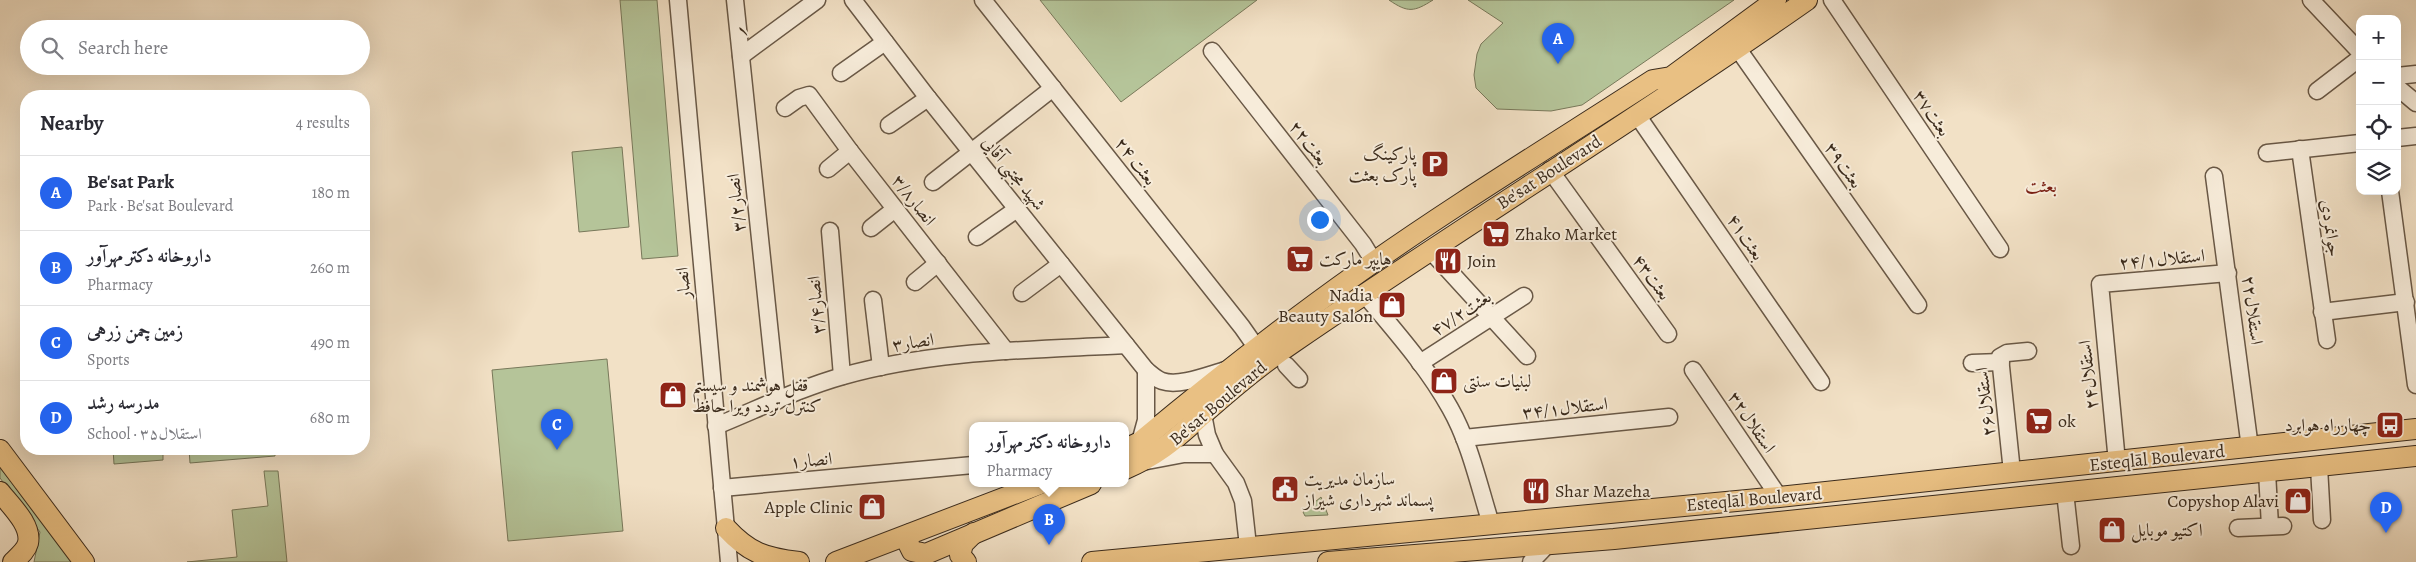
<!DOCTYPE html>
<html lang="en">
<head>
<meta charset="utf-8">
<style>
  :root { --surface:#fff; --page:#f7f7f7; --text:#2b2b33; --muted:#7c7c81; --line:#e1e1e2; --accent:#2563eb }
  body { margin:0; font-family:Alegreya,Amiri,serif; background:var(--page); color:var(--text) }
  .controls { position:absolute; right:15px; top:15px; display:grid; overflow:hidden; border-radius:10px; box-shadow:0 5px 20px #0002 }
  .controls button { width:45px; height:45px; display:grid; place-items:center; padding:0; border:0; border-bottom:1px solid var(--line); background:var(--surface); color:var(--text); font:25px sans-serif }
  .you { position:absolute; left:1319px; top:219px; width:18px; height:18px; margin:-12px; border:4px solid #fff; border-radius:50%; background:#1a73e8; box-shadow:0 0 0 8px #1a73e833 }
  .badge { display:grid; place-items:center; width:32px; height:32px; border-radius:50%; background:var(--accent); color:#fff; font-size:16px; font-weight:700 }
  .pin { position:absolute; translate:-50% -41px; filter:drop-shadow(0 1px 2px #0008) }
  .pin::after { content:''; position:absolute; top:26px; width:18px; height:15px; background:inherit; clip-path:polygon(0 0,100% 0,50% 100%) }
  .popup { position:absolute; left:969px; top:422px; width:160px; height:65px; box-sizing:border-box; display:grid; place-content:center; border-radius:10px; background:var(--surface); filter:drop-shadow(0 1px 4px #0005); font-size:16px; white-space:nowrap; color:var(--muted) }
  .popup b { font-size:19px; color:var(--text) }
  .popup::after { content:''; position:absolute; left:50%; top:100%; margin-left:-10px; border:10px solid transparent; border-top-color:var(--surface) }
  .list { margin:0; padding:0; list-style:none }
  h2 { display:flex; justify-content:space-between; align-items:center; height:65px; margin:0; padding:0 20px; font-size:21px }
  h2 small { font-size:16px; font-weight:400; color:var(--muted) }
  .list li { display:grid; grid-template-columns:32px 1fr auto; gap:15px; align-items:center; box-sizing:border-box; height:75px; padding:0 20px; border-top:1px solid var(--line) }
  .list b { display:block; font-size:19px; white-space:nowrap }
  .list p { margin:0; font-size:16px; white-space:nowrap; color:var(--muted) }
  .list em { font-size:16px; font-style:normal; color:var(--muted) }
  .icon { flex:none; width:28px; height:28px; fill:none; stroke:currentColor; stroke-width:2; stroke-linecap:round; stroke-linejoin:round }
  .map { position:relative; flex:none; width:2416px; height:562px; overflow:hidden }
  .search { position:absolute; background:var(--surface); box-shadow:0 5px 20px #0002; left:20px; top:20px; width:350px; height:55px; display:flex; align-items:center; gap:12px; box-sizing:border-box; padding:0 18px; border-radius:28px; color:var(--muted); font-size:19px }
  .panel { position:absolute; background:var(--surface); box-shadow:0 5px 20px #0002; left:20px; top:90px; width:350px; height:365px; border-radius:20px }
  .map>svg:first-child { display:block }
</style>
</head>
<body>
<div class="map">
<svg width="2416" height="562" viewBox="0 0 2416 562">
  <rect width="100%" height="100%" fill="#f2e1c6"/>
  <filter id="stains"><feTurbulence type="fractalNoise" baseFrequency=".004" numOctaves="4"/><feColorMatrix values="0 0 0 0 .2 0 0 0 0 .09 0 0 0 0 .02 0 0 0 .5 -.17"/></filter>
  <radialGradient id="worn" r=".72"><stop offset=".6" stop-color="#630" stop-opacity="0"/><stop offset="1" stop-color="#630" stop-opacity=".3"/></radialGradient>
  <!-- green -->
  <g fill="#b5c499" stroke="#78785a">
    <path d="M 620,0 L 657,0 L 678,256 L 642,259 Z"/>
    <path d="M 1040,0 L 1257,0 L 1121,102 Z"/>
    <path d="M 1389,0 L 1433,0 C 1414,12 1408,13 1389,0 Z"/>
    <path d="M 1468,0 L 1734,0 L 1582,105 L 1551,111 L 1497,109 L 1476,88 L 1474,75 L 1477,54 L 1481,44 L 1503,23 Z"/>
    <path d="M 622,147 L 629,227 L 579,232 L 572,152 Z"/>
    <path d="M 607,359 L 623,531 L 508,541 L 492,370 Z"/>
    <path d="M 113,449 L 163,449 L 163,460 L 114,464 Z"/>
    <path d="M 189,449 L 275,449 L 275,456 L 190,463 Z"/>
    <path d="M 0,468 L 77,562 L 34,562 L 40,532 L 0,478 Z"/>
    <path d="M 264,471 L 278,471 L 287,562 L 187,562 L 237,557 L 232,510 L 268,506 Z"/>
    <path d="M 1321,497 L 1328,515 L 1305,516 L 1303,512 Z"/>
  </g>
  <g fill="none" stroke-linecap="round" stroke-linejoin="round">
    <defs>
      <g id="minor">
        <path d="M 678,0 L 729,562"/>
        <path d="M 735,0 L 777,401"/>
        <path d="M 853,0 L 928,98 L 1146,370"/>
        <path d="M 983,0 L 1242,327 L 1256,347"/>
        <path d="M 1832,0 L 2000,249"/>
        <path d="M 2311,0 L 2360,52"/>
        <path d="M 1738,49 L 1918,305"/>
        <path d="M 1212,51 L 1363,244 L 1374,262"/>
        <path d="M 741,56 L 817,0"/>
        <path d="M 841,73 L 885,42"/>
        <path d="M 2397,76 L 2416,74"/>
        <path d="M 2397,87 L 2416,103"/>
        <path d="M 2317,91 L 2360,58"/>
        <path d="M 785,108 L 799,98 L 809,95 L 850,151 L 1006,351"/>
        <path d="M 1637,115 L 1821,382"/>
        <path d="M 889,125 L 928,98"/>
        <path d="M 2397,138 L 2416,136"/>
        <path d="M 2300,149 L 2327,340"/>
        <path d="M 2267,153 L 2360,143"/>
        <path d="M 828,169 L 850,151"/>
        <path d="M 1550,170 L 1668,334"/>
        <path d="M 2214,176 L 2250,448"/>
        <path d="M 933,182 L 1053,88"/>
        <path d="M 2390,191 L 2416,385"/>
        <path d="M 871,228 L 895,209"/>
        <path d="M 830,231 L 842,376"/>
        <path d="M 977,237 L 1017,209"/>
        <path d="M 1431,251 L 1527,356"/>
        <path d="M 915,282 L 938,263"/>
        <path d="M 1022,293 L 1061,264"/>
        <path d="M 1365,295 C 1395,331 1428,368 1450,408 C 1470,443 1479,486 1491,524"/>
        <path d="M 873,300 L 881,367"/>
        <path d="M 2322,312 L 2406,302"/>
        <path d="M 1420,363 L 1524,296"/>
        <path d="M 1972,363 L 2001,362"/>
        <path d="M 1286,365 L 1299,379"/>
        <path d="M 1693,370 L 1779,497"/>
        <path d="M 1203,414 L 1207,435 L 1215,454 L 1236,483 L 1243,501 L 1248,546"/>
        <path d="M 716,426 C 758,409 800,388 843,376 C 935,350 1032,350 1126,345"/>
        <path d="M 1464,438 L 1669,417"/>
        <path d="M 1140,442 L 1146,420 L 1146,370 C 1151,374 1156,379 1162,381 C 1179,387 1208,375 1226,370"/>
        <path d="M 1147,461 L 1184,454 L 1215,454"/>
        <path d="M 2117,462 L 2100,284 L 2228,273"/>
        <path d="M 2319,467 L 2322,520"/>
        <path d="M 2012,472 L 2000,357 L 2007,353 L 2028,351"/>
        <path d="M 2267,472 L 2270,526"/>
        <path d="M 722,488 L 973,465"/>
        <path d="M 2065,492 L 2071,546"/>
        <path d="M 2238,528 L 2283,526"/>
        <path d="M 1531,562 L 1549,543"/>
      </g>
      <g id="major">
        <path d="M 1125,449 L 1140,442 C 1211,383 1283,326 1358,273 C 1454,205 1554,144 1653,80 L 1671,77 L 1776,0"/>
        <path d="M 0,450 L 84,562"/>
        <path d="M 1125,469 C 1163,453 1179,435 1209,409 C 1236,385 1264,362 1294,342 C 1463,226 1639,118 1807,0"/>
        <path d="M 0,492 C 10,505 32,525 28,543 C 26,551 18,557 13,562"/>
        <path d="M 726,528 C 749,553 765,558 799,562"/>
        <path d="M 910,534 L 908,543 L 912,551 L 926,554 L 1091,484"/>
        <path d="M 836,562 L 1040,484"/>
        <path d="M 966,562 L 960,555 L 963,544 L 974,533"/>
        <path d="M 1092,562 L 1779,497 L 2416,429"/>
        <path d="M 1328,562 L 1614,539 L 2416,456"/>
      </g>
    </defs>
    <!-- minor casing -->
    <use href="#minor" stroke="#695846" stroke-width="19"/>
    <!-- major casing -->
    <use href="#major" stroke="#3b2b1c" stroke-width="22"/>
    <!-- minor -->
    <use href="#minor" stroke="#f7ecda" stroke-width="16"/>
    <!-- major -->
    <use href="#major" stroke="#e9c083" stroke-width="20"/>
  </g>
  <!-- icons -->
  <defs>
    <symbol id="parking-square" viewBox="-11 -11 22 22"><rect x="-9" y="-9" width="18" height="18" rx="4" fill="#8f2418" stroke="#f7ecda"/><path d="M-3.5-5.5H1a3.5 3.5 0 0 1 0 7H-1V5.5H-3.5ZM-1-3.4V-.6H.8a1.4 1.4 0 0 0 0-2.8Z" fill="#fff"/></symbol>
    <symbol id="supermarket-square" viewBox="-11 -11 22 22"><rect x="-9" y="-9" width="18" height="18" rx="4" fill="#8f2418" stroke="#f7ecda"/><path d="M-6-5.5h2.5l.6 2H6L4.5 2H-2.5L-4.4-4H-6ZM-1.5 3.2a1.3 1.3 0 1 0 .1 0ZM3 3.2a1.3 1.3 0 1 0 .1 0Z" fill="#fff"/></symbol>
    <symbol id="restaurant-square" viewBox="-11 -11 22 22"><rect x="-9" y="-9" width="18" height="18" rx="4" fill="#8f2418" stroke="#f7ecda"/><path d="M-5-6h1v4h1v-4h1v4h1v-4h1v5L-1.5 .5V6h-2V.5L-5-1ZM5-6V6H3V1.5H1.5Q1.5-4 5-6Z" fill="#fff"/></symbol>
    <symbol id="shop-square" viewBox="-11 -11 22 22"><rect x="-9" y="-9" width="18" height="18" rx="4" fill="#8f2418" stroke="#f7ecda"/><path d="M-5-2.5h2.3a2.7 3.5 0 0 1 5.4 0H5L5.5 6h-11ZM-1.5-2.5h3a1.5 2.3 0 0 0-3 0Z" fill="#fff"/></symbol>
    <symbol id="bus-square" viewBox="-11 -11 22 22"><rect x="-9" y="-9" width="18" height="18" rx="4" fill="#8f2418" stroke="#f7ecda"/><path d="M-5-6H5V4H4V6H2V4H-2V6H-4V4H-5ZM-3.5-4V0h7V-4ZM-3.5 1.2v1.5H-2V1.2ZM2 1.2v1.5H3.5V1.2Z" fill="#fff"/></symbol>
    <symbol id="civic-square" viewBox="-11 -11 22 22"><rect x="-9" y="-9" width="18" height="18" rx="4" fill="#8f2418" stroke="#f7ecda"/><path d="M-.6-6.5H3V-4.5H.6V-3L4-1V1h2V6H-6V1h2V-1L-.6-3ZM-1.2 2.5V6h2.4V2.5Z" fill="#fff"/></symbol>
  </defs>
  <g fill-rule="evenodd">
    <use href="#parking-square" x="1419" y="148" width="32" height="32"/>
    <use href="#supermarket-square" x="1480" y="218" width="32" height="32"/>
    <use href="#supermarket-square" x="1284" y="243" width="32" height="32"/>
    <use href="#restaurant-square" x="1432" y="245" width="32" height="32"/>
    <use href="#shop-square" x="1376" y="289" width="32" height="32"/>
    <use href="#shop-square" x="1428" y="365" width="32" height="32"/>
    <use href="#shop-square" x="657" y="379" width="32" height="32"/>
    <use href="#supermarket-square" x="2023" y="405" width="32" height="32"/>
    <use href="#bus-square" x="2374" y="409" width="32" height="32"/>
    <use href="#civic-square" x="1269" y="473" width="32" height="32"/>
    <use href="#restaurant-square" x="1520" y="475" width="32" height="32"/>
    <use href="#shop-square" x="2282" y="485" width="32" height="32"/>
    <use href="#shop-square" x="856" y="491" width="32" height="32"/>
    <use href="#shop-square" x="2096" y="514" width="32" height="32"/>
  </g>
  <g text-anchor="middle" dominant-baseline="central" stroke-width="4" stroke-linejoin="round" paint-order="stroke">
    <!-- street labels -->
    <g font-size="18" fill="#3b2b1c" stroke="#f7ecda">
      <text transform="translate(742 30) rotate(-36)">۱</text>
      <text transform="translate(1932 113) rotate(56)">بعثت۳۷</text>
      <text transform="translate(1309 143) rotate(52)">بعثت۲۲</text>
      <text transform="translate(1136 161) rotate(52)">بعثت ۲۴</text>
      <text transform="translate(1844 165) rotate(55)">بعثت۳۹</text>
      <text transform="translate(1549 172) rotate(-33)">Be'sat Boulevard</text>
      <text transform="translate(1014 173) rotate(51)">شهید مجتبی آقایی</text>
      <text transform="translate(914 200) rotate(52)">انصار۳/۸</text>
      <text transform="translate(736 203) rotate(-96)">انصار۳/۲</text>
      <text transform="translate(2331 228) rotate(82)">جوانمردی</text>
      <text transform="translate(1746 237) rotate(56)">بعثت۴۱</text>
      <text transform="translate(2162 259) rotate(-5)">استقلال۲۴/۱</text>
      <text transform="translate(1652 277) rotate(54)">بعثت۴۳</text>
      <text transform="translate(683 283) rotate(-95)">انصار</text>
      <text transform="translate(816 305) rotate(-95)">انصار۳/۴</text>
      <text transform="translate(2253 310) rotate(83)">استقلال۲۲</text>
      <text transform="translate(1461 313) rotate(-33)">بعثت۴۷/۲</text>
      <text transform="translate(913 342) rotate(-8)">انصار۳</text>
      <text transform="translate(2088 375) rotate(-96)">استقلال۲۴</text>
      <text transform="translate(1985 402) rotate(-96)">استقلال۲۶</text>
      <text transform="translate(1218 403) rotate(-40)">Be'sat Boulevard</text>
      <text transform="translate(1565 408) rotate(-6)">استقلال۳۴/۱</text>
      <text transform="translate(1752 422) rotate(56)">استقلال۳۲</text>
      <text transform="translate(2157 458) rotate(-6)">Esteqlāl Boulevard</text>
      <text transform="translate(811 460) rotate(-5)">انصار۱</text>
      <text transform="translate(1754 499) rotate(-5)">Esteqlāl Boulevard</text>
    </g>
    <!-- poi labels -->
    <g font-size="18" fill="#3b2b1c" stroke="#f7ecda" text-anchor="start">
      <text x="1416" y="154" text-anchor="end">پارکینگ<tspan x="1416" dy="21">پارک بعثت</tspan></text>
      <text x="1515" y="234">Zhako Market</text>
      <text x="1319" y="259">هایپر مارکت</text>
      <text x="1467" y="261">Join</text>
      <text x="1373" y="295" text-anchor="end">Nadia<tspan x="1373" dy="21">Beauty Salon</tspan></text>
      <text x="1463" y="381">لبنیات سنتی</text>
      <text x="692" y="385">قفل هوشمند و سیستم<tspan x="692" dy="21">کنترل تردد ویرا حافظ</tspan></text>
      <text x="2058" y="421">ok</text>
      <text x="2371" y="425" text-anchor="end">چهارراه هوابرد</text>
      <text x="1304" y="479">سازمان مدیریت<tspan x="1304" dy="21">پسماند شهرداری شیراز</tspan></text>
      <text x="1555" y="491">Shar Mazeha</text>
      <text x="2279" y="501" text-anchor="end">Copyshop Alavi</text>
      <text x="853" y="507" text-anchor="end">Apple Clinic</text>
      <text x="2131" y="530">اکتیو موبایل</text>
    </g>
    <!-- neighbourhood labels -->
    <g font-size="19" fill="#7a1f14" stroke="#f7ecda">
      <text x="2041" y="186">بعثت</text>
    </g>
  </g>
  <rect width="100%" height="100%" filter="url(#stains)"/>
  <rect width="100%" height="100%" fill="url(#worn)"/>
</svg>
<div class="controls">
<button>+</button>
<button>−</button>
<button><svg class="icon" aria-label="locate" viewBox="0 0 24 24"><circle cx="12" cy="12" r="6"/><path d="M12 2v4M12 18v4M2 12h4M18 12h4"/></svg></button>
<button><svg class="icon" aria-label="layers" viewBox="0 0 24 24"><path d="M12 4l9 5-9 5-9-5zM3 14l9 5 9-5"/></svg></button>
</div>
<div class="you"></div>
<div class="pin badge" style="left:1558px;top:64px">A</div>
<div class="pin badge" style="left:1049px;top:545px">B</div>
<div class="popup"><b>داروخانه دکتر مهرآور</b>Pharmacy</div>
<div class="pin badge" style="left:557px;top:450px">C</div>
<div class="pin badge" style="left:2386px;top:533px">D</div>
<div class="search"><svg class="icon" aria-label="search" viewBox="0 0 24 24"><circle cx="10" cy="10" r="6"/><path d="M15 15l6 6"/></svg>Search here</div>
<section class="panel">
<h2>Nearby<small>4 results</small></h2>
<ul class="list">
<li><span class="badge">A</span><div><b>Be'sat Park</b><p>Park · Be'sat Boulevard</p></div><em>180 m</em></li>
<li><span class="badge">B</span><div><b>داروخانه دکتر مهرآور</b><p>Pharmacy</p></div><em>260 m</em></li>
<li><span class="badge">C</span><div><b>زمین چمن زرهی</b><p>Sports</p></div><em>490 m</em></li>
<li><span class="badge">D</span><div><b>مدرسه رشد</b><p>School · استقلال۳۵</p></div><em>680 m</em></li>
</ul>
</section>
</div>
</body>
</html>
